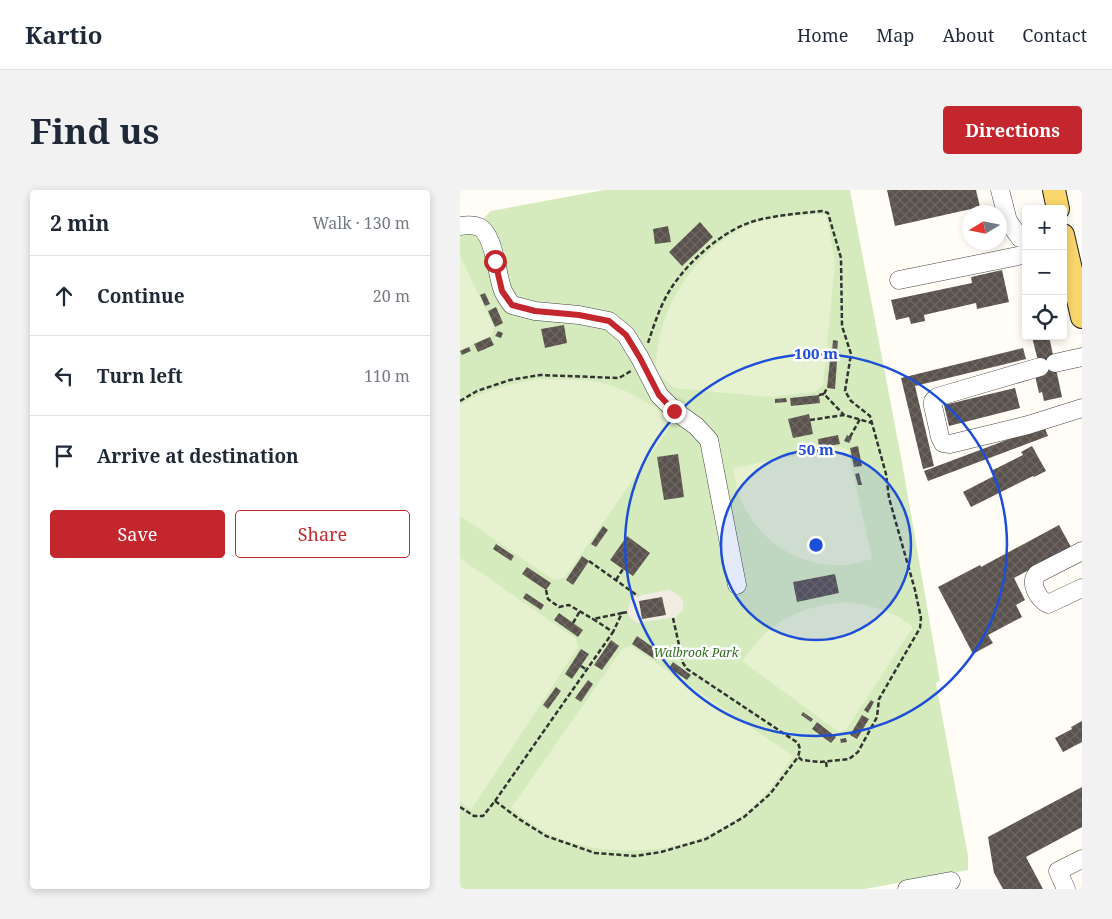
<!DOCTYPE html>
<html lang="en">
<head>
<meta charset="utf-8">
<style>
  :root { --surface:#fff; --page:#f2f2f3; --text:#1f2937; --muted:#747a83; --line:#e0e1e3; --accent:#c4262e }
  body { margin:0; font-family:"Noto Serif",serif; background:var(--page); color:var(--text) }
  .controls { position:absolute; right:15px; top:15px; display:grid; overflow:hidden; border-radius:5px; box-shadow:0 2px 8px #0003 }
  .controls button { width:45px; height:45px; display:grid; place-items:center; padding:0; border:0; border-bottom:1px solid var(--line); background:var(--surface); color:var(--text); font:25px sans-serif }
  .compass { position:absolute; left:502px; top:15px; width:45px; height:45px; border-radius:50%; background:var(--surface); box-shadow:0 2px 8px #0003; rotate:260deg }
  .stop { position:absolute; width:15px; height:15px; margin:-11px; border:4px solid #c4262e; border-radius:50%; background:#fff }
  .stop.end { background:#c4262e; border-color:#fff; box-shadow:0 1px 5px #0008 }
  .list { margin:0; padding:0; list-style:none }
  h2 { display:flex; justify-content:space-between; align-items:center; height:65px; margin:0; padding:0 20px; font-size:21px }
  h2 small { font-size:16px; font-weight:400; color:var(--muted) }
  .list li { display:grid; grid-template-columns:32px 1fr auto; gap:15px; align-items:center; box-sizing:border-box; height:80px; padding:0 20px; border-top:1px solid var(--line) }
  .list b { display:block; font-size:19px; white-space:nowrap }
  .list em { font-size:16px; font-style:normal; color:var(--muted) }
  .actions { display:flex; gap:10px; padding:15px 20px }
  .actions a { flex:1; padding:11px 0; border:1px solid var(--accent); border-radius:5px; text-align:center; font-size:18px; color:var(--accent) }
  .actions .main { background:var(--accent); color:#fff }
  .icon { flex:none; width:28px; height:28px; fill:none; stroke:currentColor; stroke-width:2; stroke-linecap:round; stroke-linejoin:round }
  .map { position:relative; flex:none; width:622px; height:699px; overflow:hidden; border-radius:5px }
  header { display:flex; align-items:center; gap:30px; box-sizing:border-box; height:70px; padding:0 25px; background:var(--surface); border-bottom:1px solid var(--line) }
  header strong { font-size:24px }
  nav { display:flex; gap:28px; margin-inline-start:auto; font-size:18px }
  .intro { display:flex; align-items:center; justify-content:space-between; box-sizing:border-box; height:120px; padding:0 30px }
  h1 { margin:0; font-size:35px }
  .button { padding:12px 22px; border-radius:5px; background:var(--accent); color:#fff; font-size:18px; font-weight:700 }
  main { display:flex; gap:30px; padding:0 30px }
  aside { flex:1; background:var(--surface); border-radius:5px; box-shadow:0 2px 8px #0003 }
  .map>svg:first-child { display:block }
</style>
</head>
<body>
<header>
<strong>Kartio</strong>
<nav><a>Home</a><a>Map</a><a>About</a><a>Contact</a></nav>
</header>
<div class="intro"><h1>Find us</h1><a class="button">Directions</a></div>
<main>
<aside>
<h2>2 min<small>Walk · 130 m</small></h2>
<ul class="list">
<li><svg class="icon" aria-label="ahead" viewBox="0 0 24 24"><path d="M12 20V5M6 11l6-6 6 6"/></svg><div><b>Continue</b></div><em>20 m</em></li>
<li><svg class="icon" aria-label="left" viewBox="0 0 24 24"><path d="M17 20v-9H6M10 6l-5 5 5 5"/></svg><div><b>Turn left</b></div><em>110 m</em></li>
<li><svg class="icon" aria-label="arrive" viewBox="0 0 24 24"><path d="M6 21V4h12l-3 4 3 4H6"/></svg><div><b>Arrive at destination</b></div></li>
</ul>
<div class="actions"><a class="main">Save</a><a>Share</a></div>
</aside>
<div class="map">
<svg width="622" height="699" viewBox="0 0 622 699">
  <defs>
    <pattern id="building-cross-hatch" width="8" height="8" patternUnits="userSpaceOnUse" patternTransform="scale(1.25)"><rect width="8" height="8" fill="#5a524d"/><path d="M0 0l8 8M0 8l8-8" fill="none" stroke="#6d6662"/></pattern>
  </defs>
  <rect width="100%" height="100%" fill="#fffdf5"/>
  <!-- green -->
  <path fill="#d5ebbd" d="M 144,0 L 390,0 L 441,267 L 480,491 L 476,493 L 508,666 L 508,680 L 405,699 L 0,699 L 0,42 L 11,41 L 31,21 Z"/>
  <!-- pitch -->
  <g fill="#e6f2cf">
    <path d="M 366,24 L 375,72 L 363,195 L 355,202 L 310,207 L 214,198 L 195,181 C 196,171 197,161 199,151 C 208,101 247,51 294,33 C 316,25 342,26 366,24 Z"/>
    <path d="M 0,66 L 34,137 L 32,145 L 0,160 Z"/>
    <path d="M 79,189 C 102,190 127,188 149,195 C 173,202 194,217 214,231 L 105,387 L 94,390 L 0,326 L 0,215 C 25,200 51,194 79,189 Z"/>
    <path d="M 381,257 L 388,260 L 412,369 C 403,371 394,374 386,375 C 338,378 298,351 280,308 C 276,299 275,287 273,278 Z"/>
    <path d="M 0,368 L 116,449 L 118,457 L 11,620 L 0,611 Z"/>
    <path d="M 384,412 C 410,415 433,420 453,437 L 386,540 L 379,542 L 282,471 C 311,431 335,418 384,412 Z"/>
    <path d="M 171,456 L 333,566 C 321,585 307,604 290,619 C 238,663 159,672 96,647 C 79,640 65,629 51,618 L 163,458 Z"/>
  </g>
  <!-- plaza -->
  <path fill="#f1ede2" d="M 209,400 L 219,405 L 223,412 L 223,420 L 216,427 L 177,433 L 169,426 L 168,418 L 172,407 Z"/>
  <!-- building -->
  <g fill="url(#building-cross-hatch)">
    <path d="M 427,0 L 516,0 L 520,17 L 435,36 Z"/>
    <path d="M 240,32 L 253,47 L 222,76 L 209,62 Z"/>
    <path d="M 208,36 L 211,52 L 195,54 L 193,39 Z"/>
    <path d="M 542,80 L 549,112 L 517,119 L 516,113 L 464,125 L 465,131 L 451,134 L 449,127 L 436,130 L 431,110 L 512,93 L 511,87 Z"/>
    <path d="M 25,103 L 30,114 L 25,116 L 20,105 Z"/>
    <path d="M 36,117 L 43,133 L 35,137 L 28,121 Z"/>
    <path d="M 104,135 L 107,153 L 85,158 L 81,139 Z"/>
    <path d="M 38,141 L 43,143 L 41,148 L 35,146 Z"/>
    <path d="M 578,146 L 589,146 L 602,207 L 584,211 L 582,202 L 579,203 L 574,181 L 580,179 L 572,147 Z"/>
    <path d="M 30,147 L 34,155 L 18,162 L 14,154 Z"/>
    <path d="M 373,150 L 378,151 L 377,162 L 372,162 Z"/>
    <path d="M 9,157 L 11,161 L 2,165 L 0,161 Z"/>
    <path d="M 563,158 L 566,169 L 455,196 L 474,276 L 463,279 L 441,188 Z"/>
    <path d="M 370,170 L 377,171 L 375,199 L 367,198 Z"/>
    <path d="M 555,198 L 560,218 L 489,236 L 484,215 Z"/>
    <path d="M 359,205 L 360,213 L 331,216 L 330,208 Z"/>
    <path d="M 326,208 L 327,212 L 315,213 L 315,209 Z"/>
    <path d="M 349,224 L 353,244 L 333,248 L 328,229 Z"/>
    <path d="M 584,236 L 588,246 L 468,291 L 464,281 Z"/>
    <path d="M 378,245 L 380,254 L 359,258 L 358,249 Z"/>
    <path d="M 387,245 L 392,248 L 389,253 L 384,251 Z"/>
    <path d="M 352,255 L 353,259 L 342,261 L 341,257 Z"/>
    <path d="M 398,256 L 402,276 L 394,277 L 390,258 Z"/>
    <path d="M 572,256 L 586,281 L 574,287 L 573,286 L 511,317 L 503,302 L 534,286 L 531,281 L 563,265 L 561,262 Z"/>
    <path d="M 218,264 L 224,307 L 204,310 L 197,267 Z"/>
    <path d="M 399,283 L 402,295 L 398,295 L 395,284 Z"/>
    <path d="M 599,335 L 611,357 L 554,388 L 565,410 L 556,415 L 562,427 L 528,445 L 533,453 L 513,464 L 478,397 L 520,375 L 521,377 Z"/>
    <path d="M 143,336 L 148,340 L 136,357 L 131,354 Z"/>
    <path d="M 167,346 L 190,363 L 173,386 L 150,370 Z"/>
    <path d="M 36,354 L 54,366 L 51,371 L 33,359 Z"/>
    <path d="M 122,366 L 129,371 L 113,395 L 106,390 Z"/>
    <path d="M 67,377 L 91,393 L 86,400 L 62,384 Z"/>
    <path d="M 375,384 L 379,403 L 337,412 L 333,392 Z"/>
    <path d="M 66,403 L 84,415 L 81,420 L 63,408 Z"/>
    <path d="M 202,407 L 206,425 L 182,429 L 179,411 Z"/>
    <path d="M 99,423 L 123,440 L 118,447 L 94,430 Z"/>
    <path d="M 177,446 L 201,463 L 196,470 L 172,454 Z"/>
    <path d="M 151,450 L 159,456 L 142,480 L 134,475 Z"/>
    <path d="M 121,459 L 129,464 L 112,489 L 105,484 Z"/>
    <path d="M 213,472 L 231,485 L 227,490 L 209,478 Z"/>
    <path d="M 128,490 L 133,494 L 121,512 L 115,508 Z"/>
    <path d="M 96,497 L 101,501 L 88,519 L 83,515 Z"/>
    <path d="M 411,510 L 414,512 L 408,523 L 404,520 Z"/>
    <path d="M 343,522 L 353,529 L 351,532 L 341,525 Z"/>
    <path d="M 402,525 L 409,529 L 397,549 L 390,545 Z"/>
    <path d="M 622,531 L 622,552 L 603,562 L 595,548 L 612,539 L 611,537 Z"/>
    <path d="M 357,532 L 376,547 L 371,553 L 352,539 Z"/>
    <path d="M 386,548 L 387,552 L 381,553 L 380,549 Z"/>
    <path d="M 622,597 L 622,637 L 566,667 L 583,699 L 543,699 L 534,683 L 528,647 Z"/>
  </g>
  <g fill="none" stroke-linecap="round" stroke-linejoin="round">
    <defs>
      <g id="minor">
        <path d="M 540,0 L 548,31 L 560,48"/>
        <path d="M 0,36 C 6,35 14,35 19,37 C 34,44 37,84 42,98 C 44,104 48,110 52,115 L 75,121 L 119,125 L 149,131 L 166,145 L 180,168 L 199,205 L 215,221 L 236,236 L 249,250 L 277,395"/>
        <path d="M 439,90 L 563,65"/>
        <path d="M 595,173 L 622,167"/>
        <path d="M 580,177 L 477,207 L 473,211 L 473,216 L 480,247 L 483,253 L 490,254 L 568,235 L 622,218"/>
        <path d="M 622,361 L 577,384 C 569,393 578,409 588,414 L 622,398"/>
        <path d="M 447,699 L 491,691"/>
        <path d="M 606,699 L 598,681 L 622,669"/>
      </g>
      <g id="major">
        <path d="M 594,0 L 598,19"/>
        <path d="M 603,45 L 622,127"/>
      </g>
    </defs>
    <!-- minor casing -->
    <use href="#minor" stroke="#444" stroke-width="19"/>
    <!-- major casing -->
    <use href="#major" stroke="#222" stroke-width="24"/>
    <!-- path -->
    <g stroke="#333" stroke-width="2.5" stroke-dasharray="5 2.5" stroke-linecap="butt">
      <path d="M 364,204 L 367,198"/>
      <path d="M 359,205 L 364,204 L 384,225"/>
      <path d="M 0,211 L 17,201 L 50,190 L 80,185 L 159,188 L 171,181"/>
      <path d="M 350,230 L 384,225 L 412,233"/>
      <path d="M 390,247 L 400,229"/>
      <path d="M 129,371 L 178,406"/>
      <path d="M 156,390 L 163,379"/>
      <path d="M 86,400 L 88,409 L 99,417 L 109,415 L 133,429"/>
      <path d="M 162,423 L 169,422"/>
      <path d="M 213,428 L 223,473 L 227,479 L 338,553 L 340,559 L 338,567"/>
      <path d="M 113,433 L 120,421"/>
      <path d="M 121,476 L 127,480"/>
      <path d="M 366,572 L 367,579"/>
      <path d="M 35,611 L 153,442 L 133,429 L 162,423 L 153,442"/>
      <path d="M 0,617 L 14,626 L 23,626 L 35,611 L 59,629 L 86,646 L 135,663 L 175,666 L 201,662 L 246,649 L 284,627 L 310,604 L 338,567 L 342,570 L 360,572 L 389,569 L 398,562 L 417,527 L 419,509 L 460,438 L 461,428 L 455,400 L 429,308 L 426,284 L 410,226 L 391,211 L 385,201 L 391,164 L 382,136 L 381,68 L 368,23 L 363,21 C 341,23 319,25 298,30 C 265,38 228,71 210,100 C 200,116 194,135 188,153"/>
    </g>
    <!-- minor -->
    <use href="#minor" stroke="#fff" stroke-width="18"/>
    <!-- major -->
    <use href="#major" stroke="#f9d66b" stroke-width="22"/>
  </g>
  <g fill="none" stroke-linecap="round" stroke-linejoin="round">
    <!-- route -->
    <path stroke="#c4262e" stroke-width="6" d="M 35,71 L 42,101 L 52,115 L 75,121 L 119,125 L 149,131 L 166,145 L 180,168 L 199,205 L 214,221"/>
  </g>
  <!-- distance rings -->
  <circle cx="356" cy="355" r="95" fill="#1d4ed8" fill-opacity=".12"/>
  <g fill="none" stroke="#1d4ed8" stroke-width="2.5">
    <circle cx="356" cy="355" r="95"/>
    <circle cx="356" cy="355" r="191"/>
  </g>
  <g text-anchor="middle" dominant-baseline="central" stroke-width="5" stroke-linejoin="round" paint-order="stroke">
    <!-- park labels -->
    <g font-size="12" font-style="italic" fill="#2f6b1f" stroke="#fff">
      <text x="236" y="462">Walbrook Park</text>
    </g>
  </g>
  <circle cx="356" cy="355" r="8" fill="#1d4ed8" stroke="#fff" stroke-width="2.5"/>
  <g font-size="15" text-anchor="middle" font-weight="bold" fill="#1d4ed8" stroke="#fff" stroke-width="5" stroke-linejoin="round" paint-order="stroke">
    <text x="356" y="169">100 m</text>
    <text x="356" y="265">50 m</text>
  </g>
</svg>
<div class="controls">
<button>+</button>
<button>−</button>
<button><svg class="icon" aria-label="locate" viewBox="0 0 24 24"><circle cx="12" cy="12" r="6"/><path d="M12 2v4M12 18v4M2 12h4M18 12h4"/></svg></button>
</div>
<svg class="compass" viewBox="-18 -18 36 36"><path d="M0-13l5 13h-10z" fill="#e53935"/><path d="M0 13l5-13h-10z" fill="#747a83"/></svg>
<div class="stop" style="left:35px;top:71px"></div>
<div class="stop end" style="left:214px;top:221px"></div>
</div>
</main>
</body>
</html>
